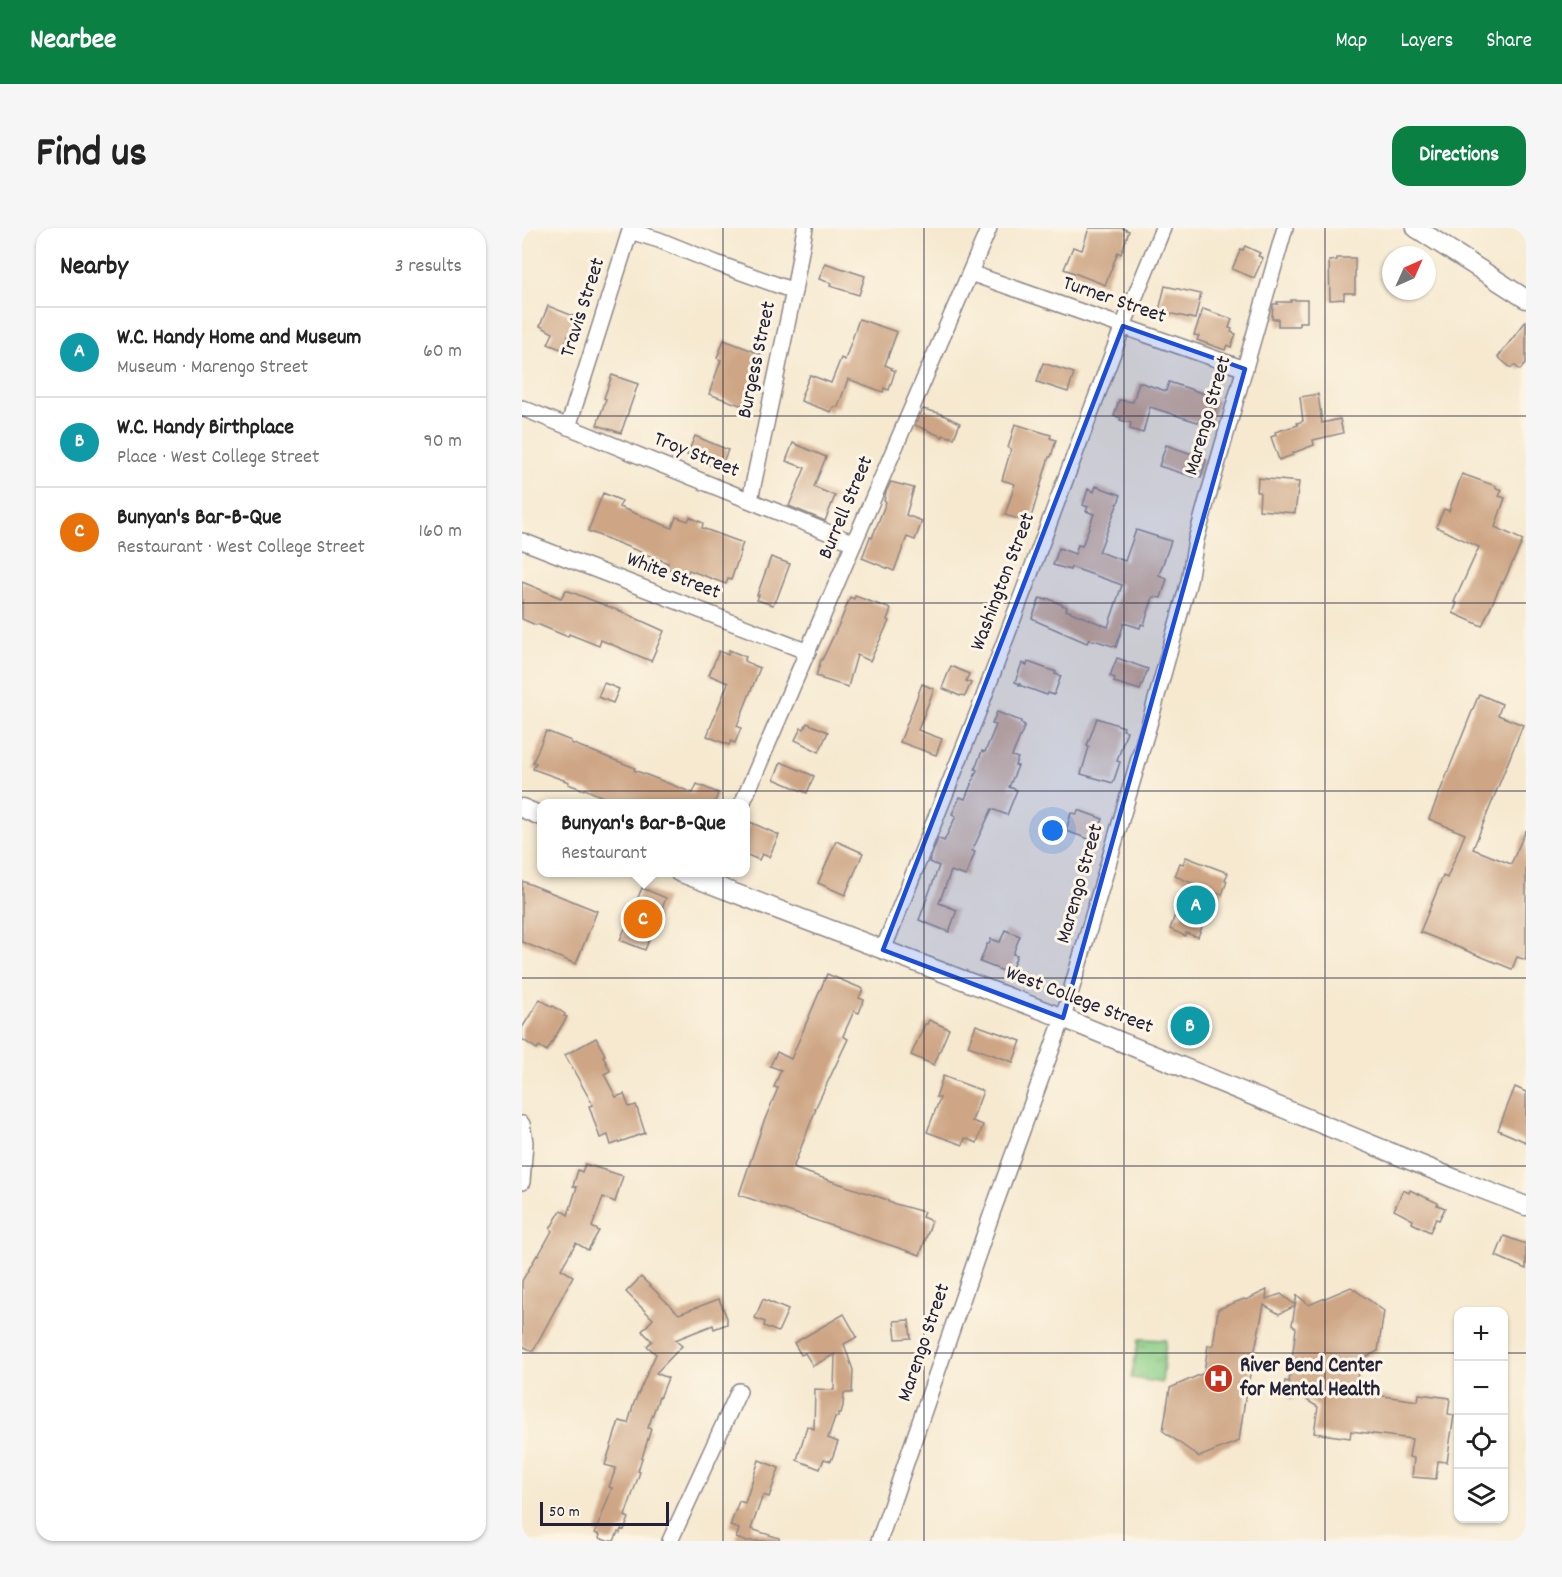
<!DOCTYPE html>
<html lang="en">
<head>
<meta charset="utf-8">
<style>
  :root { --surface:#fff; --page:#f6f6f6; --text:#222; --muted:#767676; --line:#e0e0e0; --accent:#0b8043 }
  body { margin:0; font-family:Dekko,sans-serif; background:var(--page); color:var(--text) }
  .controls { position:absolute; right:18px; bottom:18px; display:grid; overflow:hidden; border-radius:12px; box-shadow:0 2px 4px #0004 }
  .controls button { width:54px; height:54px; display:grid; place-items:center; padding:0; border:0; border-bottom:2px solid var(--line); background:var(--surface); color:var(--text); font:30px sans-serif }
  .compass { position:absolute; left:860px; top:18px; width:54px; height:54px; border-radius:50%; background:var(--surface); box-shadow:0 2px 4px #0004; rotate:45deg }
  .scale { position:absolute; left:18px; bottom:15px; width:129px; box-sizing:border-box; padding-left:6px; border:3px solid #22223b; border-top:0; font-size:16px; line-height:21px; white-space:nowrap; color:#22223b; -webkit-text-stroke:4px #fcf5e5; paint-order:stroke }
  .you { position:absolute; left:531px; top:603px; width:21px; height:21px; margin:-15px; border:4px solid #fff; border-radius:50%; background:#1a73e8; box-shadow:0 0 0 9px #1a73e833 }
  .badge { display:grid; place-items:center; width:39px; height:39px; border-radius:50%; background:var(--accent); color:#fff; font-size:20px; font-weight:700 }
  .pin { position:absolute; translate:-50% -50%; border:3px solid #fff; box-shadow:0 2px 6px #0006 }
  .popup { position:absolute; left:15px; top:571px; width:213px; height:78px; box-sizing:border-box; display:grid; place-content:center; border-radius:12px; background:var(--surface); filter:drop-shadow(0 2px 4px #0005); font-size:20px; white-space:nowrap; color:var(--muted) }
  .popup b { font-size:22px; color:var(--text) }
  .popup::after { content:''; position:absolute; left:50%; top:100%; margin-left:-12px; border:12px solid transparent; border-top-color:var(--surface) }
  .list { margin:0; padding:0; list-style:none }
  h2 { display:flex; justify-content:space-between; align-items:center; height:78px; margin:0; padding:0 24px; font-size:26px }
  h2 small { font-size:20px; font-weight:400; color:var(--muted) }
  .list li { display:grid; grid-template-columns:39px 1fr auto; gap:18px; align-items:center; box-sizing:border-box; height:90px; padding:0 24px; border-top:2px solid var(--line) }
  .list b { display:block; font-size:22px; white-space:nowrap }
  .list p { margin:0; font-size:20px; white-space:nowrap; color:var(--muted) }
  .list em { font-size:20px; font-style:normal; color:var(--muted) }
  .icon { flex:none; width:33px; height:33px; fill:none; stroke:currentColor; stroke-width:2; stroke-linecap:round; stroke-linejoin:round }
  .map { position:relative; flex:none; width:1004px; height:1313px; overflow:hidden; border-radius:18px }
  header { display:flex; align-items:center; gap:36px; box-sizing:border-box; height:84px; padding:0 30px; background:var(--accent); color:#fff }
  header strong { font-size:28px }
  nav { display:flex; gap:33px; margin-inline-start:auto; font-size:21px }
  .intro { display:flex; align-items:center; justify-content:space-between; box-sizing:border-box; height:144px; padding:0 36px }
  h1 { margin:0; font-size:42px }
  .button { padding:15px 27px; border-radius:18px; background:var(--accent); color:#fff; font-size:21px; font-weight:700 }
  main { display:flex; gap:36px; padding:0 36px }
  aside { flex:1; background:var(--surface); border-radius:18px; box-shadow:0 2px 4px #0004 }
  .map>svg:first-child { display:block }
</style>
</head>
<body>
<header>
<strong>Nearbee</strong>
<nav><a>Map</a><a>Layers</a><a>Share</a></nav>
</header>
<div class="intro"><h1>Find us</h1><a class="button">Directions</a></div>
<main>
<aside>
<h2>Nearby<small>3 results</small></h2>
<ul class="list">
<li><span class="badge" style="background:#0f9aa8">A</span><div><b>W.C. Handy Home and Museum</b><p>Museum · Marengo Street</p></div><em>60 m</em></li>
<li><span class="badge" style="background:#0f9aa8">B</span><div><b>W.C. Handy Birthplace</b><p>Place · West College Street</p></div><em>90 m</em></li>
<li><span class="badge" style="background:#e8710a">C</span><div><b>Bunyan's Bar-B-Que</b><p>Restaurant · West College Street</p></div><em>160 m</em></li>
</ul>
</aside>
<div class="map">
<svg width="1004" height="1313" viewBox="0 0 1004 1313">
  <defs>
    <pattern id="park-tufts" width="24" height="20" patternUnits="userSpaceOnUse" patternTransform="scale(1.5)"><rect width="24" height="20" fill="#8bcf88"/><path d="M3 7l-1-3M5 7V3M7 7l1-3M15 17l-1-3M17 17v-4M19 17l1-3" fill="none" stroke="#78b176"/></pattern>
  </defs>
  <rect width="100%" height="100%" fill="#fcf5e5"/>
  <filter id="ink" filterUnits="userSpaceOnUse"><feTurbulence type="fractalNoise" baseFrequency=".0167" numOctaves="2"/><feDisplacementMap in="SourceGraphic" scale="12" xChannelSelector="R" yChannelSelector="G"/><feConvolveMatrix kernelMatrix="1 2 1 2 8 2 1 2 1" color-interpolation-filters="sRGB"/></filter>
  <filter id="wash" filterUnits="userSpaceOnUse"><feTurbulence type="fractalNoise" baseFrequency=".008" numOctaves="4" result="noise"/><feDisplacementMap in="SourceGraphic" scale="24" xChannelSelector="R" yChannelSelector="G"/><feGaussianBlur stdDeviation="1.35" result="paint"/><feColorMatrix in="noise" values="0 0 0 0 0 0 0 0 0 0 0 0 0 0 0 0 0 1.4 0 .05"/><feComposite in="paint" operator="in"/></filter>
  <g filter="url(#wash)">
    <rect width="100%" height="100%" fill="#f6e9d0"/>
    <!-- park -->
    <path fill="url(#park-tufts)" stroke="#567862" stroke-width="1.5" d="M 617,1111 L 644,1112 L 640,1155 L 609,1150 Z"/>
    <g id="blocks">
      <!-- building -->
      <g fill="#cea685">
        <path d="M 567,0 L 600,0 L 607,3 L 599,26 L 596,24 L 583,57 L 542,41 L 551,19 L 560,22 Z"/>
        <path d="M 723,18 L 738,25 L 736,28 L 741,30 L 732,50 L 710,41 L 719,21 L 721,22 Z"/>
        <path d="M 815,30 L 833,30 L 833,65 L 822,65 L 822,71 L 808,72 L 807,33 L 815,32 Z"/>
        <path d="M 303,35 L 343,48 L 337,67 L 308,58 L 309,55 L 297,51 Z"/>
        <path d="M 643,58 L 679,66 L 673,91 L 637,83 Z"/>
        <path d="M 769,72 L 785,72 L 785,94 L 777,94 L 777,98 L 756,98 L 756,91 L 750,91 L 751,76 L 756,76 L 755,74 L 769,74 Z"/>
        <path d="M 26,78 L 54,89 L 53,92 L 58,94 L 51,110 L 46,108 L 41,122 L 26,116 L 31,105 L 18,98 Z"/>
        <path d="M 681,81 L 710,91 L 707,100 L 710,101 L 709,104 L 714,106 L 709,119 L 705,117 L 703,122 L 675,112 L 677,108 L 672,107 Z"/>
        <path d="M 337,91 L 375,104 L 363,137 L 370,140 L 369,141 L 373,143 L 367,162 L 362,160 L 361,164 L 326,151 L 316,179 L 311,179 L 309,184 L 279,173 L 281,166 L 280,166 L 288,147 L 309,155 L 319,130 L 323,132 Z"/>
        <path d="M 1004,93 L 1004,135 L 998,142 L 992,137 L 989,140 L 976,129 Z"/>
        <path d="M 202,112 L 239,126 L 221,178 L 187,166 L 199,132 L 195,130 Z"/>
        <path d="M 521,135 L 552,145 L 546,164 L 515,154 Z"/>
        <path d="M 90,147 L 116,156 L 99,205 L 75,197 L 84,171 L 82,170 Z"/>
        <path d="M 617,154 L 644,163 L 647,154 L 689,168 L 688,171 L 696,173 L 688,198 L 628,179 L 621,205 L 608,201 L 609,195 L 598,192 L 599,190 L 592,188 L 597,172 L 611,174 Z"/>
        <path d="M 796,166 L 800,195 L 818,191 L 821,205 L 791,212 L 792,217 L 771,225 L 771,227 L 757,232 L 749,209 L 754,207 L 753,204 L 776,197 L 775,195 L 781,193 L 778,169 Z"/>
        <path d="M 401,181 L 417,185 L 438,195 L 432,210 L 421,207 L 421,209 L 393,197 Z"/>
        <path d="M 493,196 L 529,207 L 528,210 L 534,212 L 529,229 L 527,229 L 508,293 L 504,291 L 503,293 L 483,287 L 493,256 L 480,252 L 489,221 L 486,220 Z"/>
        <path d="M 173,208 L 206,222 L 198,241 L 165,227 Z"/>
        <path d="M 271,215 L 304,229 L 292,259 L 313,268 L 303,293 L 267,278 L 283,240 L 264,233 Z"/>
        <path d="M 644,217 L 679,229 L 679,230 L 684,232 L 679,249 L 673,247 L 672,249 L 637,238 Z"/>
        <path d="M 940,246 L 974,258 L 974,260 L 980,262 L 977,268 L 983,270 L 973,299 L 1001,312 L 981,355 L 980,354 L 960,398 L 931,385 L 935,375 L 932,374 L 957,319 L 914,299 L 922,281 L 927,283 Z"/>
        <path d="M 736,250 L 777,254 L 773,285 L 737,282 L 738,264 L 735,264 Z"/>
        <path d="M 369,254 L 392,260 L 384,287 L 400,293 L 393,312 L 385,309 L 372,343 L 340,330 L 348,309 L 350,310 L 364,274 L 362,273 L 364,264 Z"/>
        <path d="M 574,258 L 599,267 L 577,324 L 603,333 L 614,302 L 649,313 L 637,347 L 645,351 L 639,370 L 631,369 L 622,397 L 619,396 L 618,400 L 602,395 L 594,419 L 572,412 L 571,413 L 567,411 L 565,415 L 514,393 L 514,392 L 510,390 L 518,370 L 524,372 L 525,370 L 545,379 L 544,382 L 586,399 L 600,357 L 549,339 L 548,342 L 531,337 L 537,320 L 553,326 L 556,317 L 560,318 L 572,286 L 564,283 L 566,279 L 561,277 L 566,261 L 572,264 Z"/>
        <path d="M 81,265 L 100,273 L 97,279 L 150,300 L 154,289 L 166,293 L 168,289 L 181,295 L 180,300 L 221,315 L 218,323 L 219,323 L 209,352 L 206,351 L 204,356 L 167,342 L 164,348 L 144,340 L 146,335 L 66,303 Z"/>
        <path d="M 249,329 L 268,336 L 254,373 L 253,372 L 251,377 L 235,372 L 237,367 L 235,367 Z"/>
        <path d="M 0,354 L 39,370 L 44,362 L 100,384 L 142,403 L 129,433 L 79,412 L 77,418 L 47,406 L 46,409 L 15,396 L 14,397 L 0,391 Z"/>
        <path d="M 333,368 L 369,381 L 365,392 L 367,393 L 348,433 L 335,427 L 326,459 L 300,451 L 300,450 L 294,448 L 299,432 L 300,432 L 319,392 L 328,369 L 332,371 Z"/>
        <path d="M 207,422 L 224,429 L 222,433 L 238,440 L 215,498 L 219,500 L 213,515 L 209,513 L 207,517 L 185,508 L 206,455 L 187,447 L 197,423 L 206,427 Z"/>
        <path d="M 595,430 L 626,441 L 618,462 L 592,454 L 593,450 L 588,448 Z"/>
        <path d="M 506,434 L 534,444 L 533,446 L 539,448 L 532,467 L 526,465 L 525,467 L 497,457 L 498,456 L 493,454 L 500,435 L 505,437 Z"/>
        <path d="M 429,438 L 447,446 L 444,453 L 449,455 L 443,468 L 439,467 L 438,468 L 420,460 Z"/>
        <path d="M 82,455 L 97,461 L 91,475 L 76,469 Z"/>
        <path d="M 400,456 L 412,461 L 396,502 L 420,511 L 414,527 L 378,514 Z"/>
        <path d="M 957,466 L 980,476 L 976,487 L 1001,497 L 951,621 L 989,636 L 1004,602 L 1004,732 L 995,729 L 990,741 L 898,704 L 921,648 L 925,650 L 943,606 L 907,591 Z"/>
        <path d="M 475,484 L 499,493 L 499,495 L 503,497 L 490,528 L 496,530 L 493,537 L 496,538 L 487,559 L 495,562 L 485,587 L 470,581 L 450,623 L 453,624 L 444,648 L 429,643 L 417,675 L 435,682 L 427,704 L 397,692 L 417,638 L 407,634 L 416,610 L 422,613 L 434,588 L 430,586 L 438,569 L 443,571 L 455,542 L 453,541 L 460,523 L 463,524 L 474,497 L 470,496 Z"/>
        <path d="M 575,490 L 602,499 L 601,502 L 605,503 L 595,533 L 598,534 L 591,555 L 559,546 L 567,519 L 565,518 Z"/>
        <path d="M 285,495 L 306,504 L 297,524 L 273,512 L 279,500 L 282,501 Z"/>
        <path d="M 24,503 L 49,513 L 49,515 L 113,540 L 112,542 L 171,565 L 175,556 L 196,565 L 193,574 L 194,576 L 96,576 L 63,561 L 62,562 L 46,556 L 47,554 L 11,541 L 14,535 L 11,534 Z"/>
        <path d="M 259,534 L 292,548 L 285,565 L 252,551 Z"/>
        <path d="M 556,582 L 581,591 L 573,613 L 544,603 L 549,585 L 555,586 Z"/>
        <path d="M 228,594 L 257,607 L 247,629 L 240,626 L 237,632 L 223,626 L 223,604 Z"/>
        <path d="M 314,613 L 341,625 L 323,667 L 296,655 Z"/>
        <path d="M 664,629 L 706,645 L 703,652 L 705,653 L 700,667 L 690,663 L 677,695 L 681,696 L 676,709 L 664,705 L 663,708 L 648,701 L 653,687 L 660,689 L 672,656 L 653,648 L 658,635 L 661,636 Z"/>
        <path d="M 0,653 L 75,683 L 54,736 L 0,714 Z"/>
        <path d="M 120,660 L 144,670 L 123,722 L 98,712 Z"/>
        <path d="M 483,702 L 498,708 L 491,726 L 495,727 L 490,740 L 486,739 L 484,744 L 458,734 L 465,716 L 467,716 L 469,711 L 478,714 Z"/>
        <path d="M 305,746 L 341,761 L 337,770 L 342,772 L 337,785 L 332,783 L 321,808 L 326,811 L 293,881 L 294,881 L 271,940 L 366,972 L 366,974 L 402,984 L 400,989 L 410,993 L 398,1027 L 217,967 L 241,896 L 256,860 L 252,859 L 259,842 L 248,838 L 255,824 L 269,831 Z"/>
        <path d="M 18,771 L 30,779 L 31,778 L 43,786 L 42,788 L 45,789 L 25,823 L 17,818 L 15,821 L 0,811 L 0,800 Z"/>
        <path d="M 407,792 L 427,801 L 412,837 L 389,827 L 403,796 L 405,796 Z"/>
        <path d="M 454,797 L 499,813 L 491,834 L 446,818 Z"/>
        <path d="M 74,810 L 83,827 L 81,828 L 88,843 L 82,846 L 94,869 L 102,866 L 107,879 L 114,877 L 123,905 L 89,917 L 86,907 L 78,910 L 67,878 L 71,877 L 43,827 Z"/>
        <path d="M 421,848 L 461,863 L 450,893 L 461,897 L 455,915 L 443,910 L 441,917 L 405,904 L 418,870 L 414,869 Z"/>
        <path d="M 993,859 L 1004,864 L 1004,914 L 976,902 Z"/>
        <path d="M 63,936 L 101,948 L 93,974 L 81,969 L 70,999 L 77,1003 L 66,1022 L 54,1015 L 39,1041 L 51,1048 L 11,1123 L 0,1118 L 0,1053 L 15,1027 L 16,1028 L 30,1003 L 28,1001 L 39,982 L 46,987 L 55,959 L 51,958 L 56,942 L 60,944 Z"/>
        <path d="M 881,962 L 887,965 L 888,962 L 916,975 L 915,977 L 923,980 L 917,992 L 914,991 L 908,1004 L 890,995 L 891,992 L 872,982 Z"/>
        <path d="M 982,1008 L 1004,1016 L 1004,1041 L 974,1028 Z"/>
        <path d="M 119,1049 L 157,1086 L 197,1071 L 205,1090 L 205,1096 L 192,1101 L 191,1097 L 153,1112 L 160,1118 L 134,1145 L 146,1150 L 138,1170 L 137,1169 L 126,1200 L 129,1201 L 116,1243 L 118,1244 L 103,1288 L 107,1290 L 102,1302 L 99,1301 L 98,1305 L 96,1304 L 92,1313 L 85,1313 L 77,1310 L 78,1307 L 73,1305 L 90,1260 L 87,1259 L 94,1240 L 83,1237 L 97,1193 L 106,1195 L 112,1175 L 134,1126 L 125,1118 L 130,1113 L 120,1103 L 131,1091 L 104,1064 Z"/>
        <path d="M 829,1059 L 862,1083 L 856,1123 L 838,1132 L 833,1164 L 896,1173 L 897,1166 L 928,1170 L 926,1186 L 932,1187 L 925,1234 L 916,1233 L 914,1251 L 890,1249 L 892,1230 L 887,1229 L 890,1211 L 829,1203 L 828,1210 L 792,1205 L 796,1179 L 778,1168 L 769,1172 L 761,1165 L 763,1153 L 767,1154 L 774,1100 L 770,1097 L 773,1078 L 757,1086 L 742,1077 L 723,1171 L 717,1213 L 677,1229 L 641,1203 L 648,1160 L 682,1145 L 686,1117 L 691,1118 L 696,1081 L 722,1071 L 724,1072 L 745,1062 L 744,1071 L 759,1066 L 773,1077 L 775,1067 L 787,1077 Z"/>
        <path d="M 241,1071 L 266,1082 L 256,1104 L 242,1098 L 243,1094 L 233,1090 Z"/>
        <path d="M 322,1086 L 335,1109 L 322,1116 L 331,1142 L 330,1165 L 322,1165 L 321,1178 L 319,1185 L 316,1185 L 316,1189 L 313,1189 L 306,1210 L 316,1214 L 309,1233 L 302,1231 L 298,1241 L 275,1232 L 285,1198 L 292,1201 L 293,1161 L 312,1162 L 313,1126 L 291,1138 L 283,1125 L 279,1127 L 272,1115 Z"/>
        <path d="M 387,1092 L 389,1110 L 374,1111 L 372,1093 Z"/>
        <path d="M 237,1232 L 257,1240 L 247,1269 L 241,1267 L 229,1301 L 257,1310 L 257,1313 L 223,1313 L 214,1310 L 217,1301 L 208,1298 L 217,1273 L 223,1275 Z"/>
      </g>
    </g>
  </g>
  <g filter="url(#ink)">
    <use href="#blocks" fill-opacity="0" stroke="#8c8686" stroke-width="1.5"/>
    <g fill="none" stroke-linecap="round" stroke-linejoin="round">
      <defs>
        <g id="minor">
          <path d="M 448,45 L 723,141"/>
          <path d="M 0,180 L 332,315"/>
          <path d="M 46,199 L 108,3 L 137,12 L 194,35 L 272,63"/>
          <path d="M 228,272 L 272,63 L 283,0"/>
          <path d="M 0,313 L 286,424"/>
          <path d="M 220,576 L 467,0"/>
          <path d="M 361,722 L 458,479 L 601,98 L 641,0"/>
          <path d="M 0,896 L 3,914 L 0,954"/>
          <path d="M 148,1313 L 217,1163"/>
          <path d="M 357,1313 L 471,982 L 541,790 L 628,493 L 667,353 L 674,312 L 685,272 L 763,0"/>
        </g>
        <g id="tertiary">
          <path d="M 894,0 L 1004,71"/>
          <path d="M 0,580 L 19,588"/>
          <path d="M 157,644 L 541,790 L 936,952 L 1004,978"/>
        </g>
      </defs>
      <!-- minor casing -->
      <use href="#minor" stroke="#8c8686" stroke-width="18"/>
      <!-- tertiary casing -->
      <use href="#tertiary" stroke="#8c8686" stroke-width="21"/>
      <!-- minor -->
      <use href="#minor" stroke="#fff" stroke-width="15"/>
      <!-- tertiary -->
      <use href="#tertiary" stroke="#fff" stroke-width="18"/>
    </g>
  </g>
  <!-- marked area -->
  <path fill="#1d4ed8" fill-opacity="0.2" stroke="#1d4ed8" stroke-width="4.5" stroke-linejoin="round" d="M 601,98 L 723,141 L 541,790 L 361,722 Z"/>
  <!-- grid -->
  <path fill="none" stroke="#22223b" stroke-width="1.5" stroke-opacity="0.55" d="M 201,0 L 201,1313M 402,0 L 402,1313M 602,0 L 602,1313M 803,0 L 803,1313M 0,188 L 1004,188M 0,375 L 1004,375M 0,563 L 1004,563M 0,750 L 1004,750M 0,938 L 1004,938M 0,1125 L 936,1125M 981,1125 L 1004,1125"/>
  <!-- icons -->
  <defs>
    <symbol id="hospital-disc" viewBox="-11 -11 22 22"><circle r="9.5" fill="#c8321e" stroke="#fcf5e5"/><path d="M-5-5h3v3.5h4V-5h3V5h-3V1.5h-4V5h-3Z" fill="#fff"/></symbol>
  </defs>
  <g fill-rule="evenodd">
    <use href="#hospital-disc" x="680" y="1134" width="33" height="33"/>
  </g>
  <g text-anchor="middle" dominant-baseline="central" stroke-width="6" stroke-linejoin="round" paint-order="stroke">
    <!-- street labels -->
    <g font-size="21" fill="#22223b" stroke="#fcf5e5">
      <text transform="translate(592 73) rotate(19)">Turner Street</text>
      <text transform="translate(62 80) rotate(-72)">Travis Street</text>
      <text transform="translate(236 132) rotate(-78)">Burgess Street</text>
      <text transform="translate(687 188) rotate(-74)">Marengo Street</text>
      <text transform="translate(174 228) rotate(22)">Troy Street</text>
      <text transform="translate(325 280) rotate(-67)">Burrell Street</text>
      <text transform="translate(151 349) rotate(21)">White Street</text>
      <text transform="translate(482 354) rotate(-69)">Washington Street</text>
      <text transform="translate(559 656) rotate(-74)">Marengo Street</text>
      <text transform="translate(557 773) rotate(21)">West College Street</text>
      <text transform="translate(403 1115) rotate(-71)">Marengo Street</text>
    </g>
    <!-- poi labels -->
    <g font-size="21" font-weight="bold" fill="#22223b" stroke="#fcf5e5" text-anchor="start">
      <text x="718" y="1139">River Bend Center<tspan x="718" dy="24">for Mental Health</tspan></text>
    </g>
  </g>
</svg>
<div class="controls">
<button>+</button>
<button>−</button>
<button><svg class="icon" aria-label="locate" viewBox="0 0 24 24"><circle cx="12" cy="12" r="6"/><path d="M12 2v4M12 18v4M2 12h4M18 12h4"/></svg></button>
<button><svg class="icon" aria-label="layers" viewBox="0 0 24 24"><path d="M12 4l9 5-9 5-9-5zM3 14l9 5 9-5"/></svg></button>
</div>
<svg class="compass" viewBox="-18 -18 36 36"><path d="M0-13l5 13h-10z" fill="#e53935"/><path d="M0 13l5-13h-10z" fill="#767676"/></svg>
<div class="scale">50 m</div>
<div class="you"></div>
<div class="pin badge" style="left:674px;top:677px;background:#0f9aa8">A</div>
<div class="pin badge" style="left:668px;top:798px;background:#0f9aa8">B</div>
<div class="pin badge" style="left:121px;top:691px;background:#e8710a">C</div>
<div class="popup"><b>Bunyan's Bar-B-Que</b>Restaurant</div>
</div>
</main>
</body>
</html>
